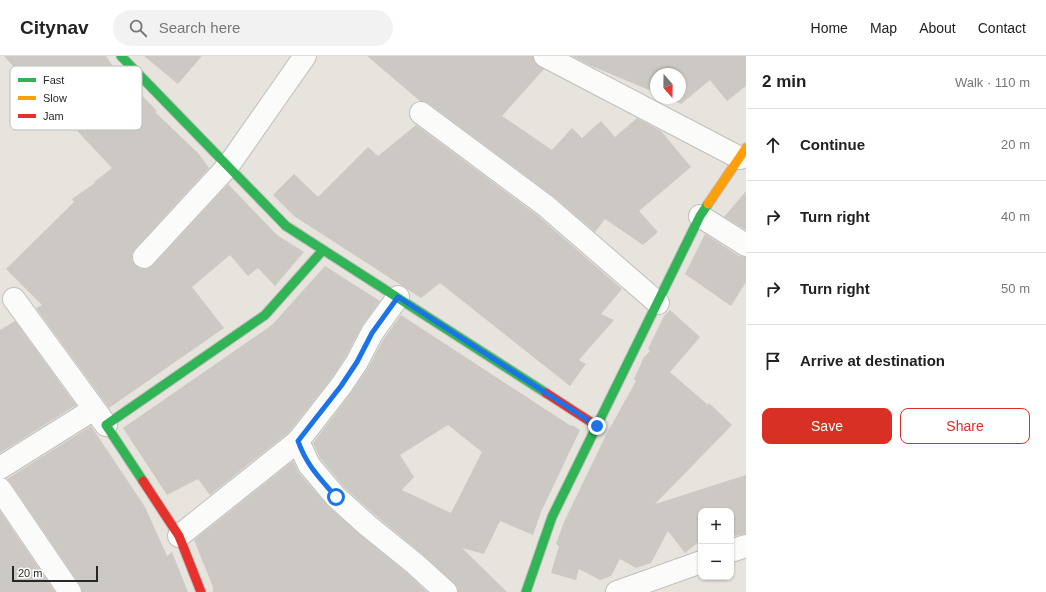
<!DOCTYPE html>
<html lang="en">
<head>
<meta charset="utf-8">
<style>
  :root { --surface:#fff; --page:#f2f2f2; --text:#222; --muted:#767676; --line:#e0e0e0; --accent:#d93025 }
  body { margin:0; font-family:Helvetica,sans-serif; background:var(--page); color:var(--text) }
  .controls { position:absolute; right:12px; bottom:12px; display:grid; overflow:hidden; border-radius:8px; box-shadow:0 1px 3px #0004 }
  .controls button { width:36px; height:36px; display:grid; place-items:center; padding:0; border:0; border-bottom:1px solid var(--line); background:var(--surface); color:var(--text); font:20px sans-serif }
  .compass { position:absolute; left:650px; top:12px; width:36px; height:36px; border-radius:50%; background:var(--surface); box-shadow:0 1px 3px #0004; rotate:160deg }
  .scale { position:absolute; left:12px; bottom:10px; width:86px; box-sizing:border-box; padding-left:4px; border:2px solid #282828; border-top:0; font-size:11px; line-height:14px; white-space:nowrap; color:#282828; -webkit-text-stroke:3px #fff; paint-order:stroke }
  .stop { position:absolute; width:12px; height:12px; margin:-9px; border:3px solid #1a73e8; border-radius:50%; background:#fff }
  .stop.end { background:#1a73e8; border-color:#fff; box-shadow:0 1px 4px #0008 }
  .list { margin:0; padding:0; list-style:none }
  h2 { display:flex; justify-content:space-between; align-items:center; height:52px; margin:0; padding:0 16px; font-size:17px }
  h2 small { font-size:13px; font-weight:400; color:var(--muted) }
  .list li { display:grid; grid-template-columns:26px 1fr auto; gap:12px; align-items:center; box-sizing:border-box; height:72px; padding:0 16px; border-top:1px solid var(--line) }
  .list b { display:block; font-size:15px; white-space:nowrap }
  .list em { font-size:13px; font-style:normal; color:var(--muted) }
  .actions { display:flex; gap:8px; padding:12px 16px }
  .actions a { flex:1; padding:9px 0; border:1px solid var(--accent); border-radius:8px; text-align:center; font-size:14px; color:var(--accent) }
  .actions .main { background:var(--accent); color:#fff }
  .icon { flex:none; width:22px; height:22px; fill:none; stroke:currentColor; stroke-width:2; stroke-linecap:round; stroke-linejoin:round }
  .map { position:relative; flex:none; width:746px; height:536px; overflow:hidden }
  header { display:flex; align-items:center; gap:24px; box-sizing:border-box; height:56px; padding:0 20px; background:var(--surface); border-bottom:1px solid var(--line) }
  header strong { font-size:19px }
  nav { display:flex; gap:22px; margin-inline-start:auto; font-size:14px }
  .search { width:280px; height:36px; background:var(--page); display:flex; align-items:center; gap:10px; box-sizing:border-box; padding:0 14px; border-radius:22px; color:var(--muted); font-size:15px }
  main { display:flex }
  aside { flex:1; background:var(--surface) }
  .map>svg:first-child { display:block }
</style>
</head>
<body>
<header>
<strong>Citynav</strong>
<div class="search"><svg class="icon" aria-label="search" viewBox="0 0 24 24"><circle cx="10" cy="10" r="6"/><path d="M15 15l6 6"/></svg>Search here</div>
<nav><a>Home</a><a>Map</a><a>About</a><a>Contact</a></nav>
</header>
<main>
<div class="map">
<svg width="746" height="536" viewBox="0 0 746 536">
  <rect width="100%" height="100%" fill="#e7e3dd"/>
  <!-- building -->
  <g fill="#ccc9c4" fill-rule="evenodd">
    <path d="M 4,0 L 106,0 L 112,9 L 157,55 L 155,56 L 198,97 L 209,112 L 135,193 L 132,198 L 132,204 L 136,210 L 141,213 L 147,213 L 153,209 L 228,128 L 277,179 L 304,196 L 275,230 L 258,212 L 248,220 L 230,199 L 192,231 L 224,272 L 109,352 L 36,252 L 42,249 L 6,213 L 74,146 L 72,143 L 95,127 L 94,126 L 112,112 L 48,44 L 45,46 Z"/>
    <path d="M 144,0 L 202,0 L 178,28 Z"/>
    <path d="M 367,0 L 533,0 L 535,7 L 544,13 L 502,60 L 552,94 L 572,72 L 582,82 L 601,65 L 615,81 L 637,62 L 661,75 L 691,111 L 639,155 L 658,176 L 643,189 L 605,163 L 595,176 L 553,140 L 428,47 L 420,45 Z"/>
    <path d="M 572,0 L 746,0 L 746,30 L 727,45 L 710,24 L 681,48 L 668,42 L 680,42 L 680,18 L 656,18 L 656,37 L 589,9 Z"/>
    <path d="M 416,69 L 538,160 L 622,233 L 601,258 L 614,264 L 579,304 L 586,308 L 570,330 L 440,227 L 421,242 L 294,160 L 273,139 L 294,118 L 318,141 L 368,91 L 378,100 Z"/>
    <path d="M 746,135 L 746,174 L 724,161 Z"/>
    <path d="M 705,178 L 739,200 L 746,201 L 746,226 L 731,250 L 685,218 Z"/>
    <path d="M 325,210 L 380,245 L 362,270 L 346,300 L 331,323 L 289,376 L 210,439 L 198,423 L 167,439 L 123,372 L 272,269 Z"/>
    <path d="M 670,254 L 700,281 L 670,316 L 708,349 L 709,347 L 732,369 L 655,448 L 746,419 L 746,478 L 735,480 L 731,468 L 731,455 L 701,455 L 701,484 L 685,497 L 668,475 L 651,507 L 636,512 L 620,503 L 611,520 L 600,524 L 579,513 L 576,524 L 551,517 L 559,490 L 556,488 L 564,466 L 606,379 L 636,325 L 634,323 L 644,301 L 650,295 L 648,293 L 664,260 Z"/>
    <path d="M 401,259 L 571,370 L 572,369 L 580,374 L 541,456 L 533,479 L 500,465 L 484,498 L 462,492 L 507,536 L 458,536 L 458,532 L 454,527 L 422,498 L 375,459 L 345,432 L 320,402 L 313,387 L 351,337 L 368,312 L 383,284 ZM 448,369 L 482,396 L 451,457 L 402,434 L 414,421 L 400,399 Z"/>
    <path d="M 15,265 L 76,349 L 0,397 L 0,274 Z"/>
    <path d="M 91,370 L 145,451 L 167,500 L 172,496 L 188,536 L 82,536 L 80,529 L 10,426 L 7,423 Z"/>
    <path d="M 293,405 L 299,417 L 328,450 L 359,478 L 406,516 L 427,536 L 213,536 L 213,531 L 194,484 Z"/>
    <path d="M 0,455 L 55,536 L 0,536 Z"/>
  </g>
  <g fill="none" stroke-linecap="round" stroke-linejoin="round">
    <defs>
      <g id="street">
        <path d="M 545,0 L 740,102"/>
        <path d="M 421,57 L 546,150 L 658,247"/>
        <path d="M 700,160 L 746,189"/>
        <path d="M 144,201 L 228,110 L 305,0"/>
        <path d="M 14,243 L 106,369"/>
        <path d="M 298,385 L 309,409 L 336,441 L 367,469 L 414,507 L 446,536"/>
        <path d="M 0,412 L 94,353"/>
        <path d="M 0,433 L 70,536"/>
        <path d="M 179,480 L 298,385 L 341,330 L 357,306 L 372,277 L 398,241"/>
        <path d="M 731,495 L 746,490"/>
        <path d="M 617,536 L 701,506"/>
      </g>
      <g id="fast">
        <path d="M 121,0 L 286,170 L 546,337"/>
        <path d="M 143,425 L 106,369 L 265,259 L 323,194"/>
        <path d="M 526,536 L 552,461 L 700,160 L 708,148"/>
      </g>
      <path id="slow" d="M 708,148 L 746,92"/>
      <g id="jam">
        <path d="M 546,337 L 597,370"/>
        <path d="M 143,425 L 179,480 L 201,536"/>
      </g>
    </defs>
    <!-- street casing -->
    <use href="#street" stroke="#c0bfbf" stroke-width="24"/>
    <!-- fast casing -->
    <use href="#fast" stroke="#c0bfbf" stroke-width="11"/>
    <!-- slow casing -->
    <use href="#slow" stroke="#c0bfbf" stroke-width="11"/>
    <!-- jam casing -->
    <use href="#jam" stroke="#c0bfbf" stroke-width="11"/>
    <!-- street -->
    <use href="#street" stroke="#fbfbfa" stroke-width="22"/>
    <!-- fast -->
    <use href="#fast" stroke="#30b455" stroke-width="9"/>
    <!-- slow -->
    <use href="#slow" stroke="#ff9f0a" stroke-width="9"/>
    <!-- jam -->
    <use href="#jam" stroke="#e5322d" stroke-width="9"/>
  </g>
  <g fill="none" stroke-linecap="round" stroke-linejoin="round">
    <!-- route -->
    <path stroke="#1a73e8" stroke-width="5" d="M 336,441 C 319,421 307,410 298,385 L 341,330 L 357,306 L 372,277 L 398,241 L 597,370"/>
  </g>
  <!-- legend -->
  <rect x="10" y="10" width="132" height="64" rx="6" fill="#fff" stroke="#bebebe" stroke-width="1"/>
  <rect x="18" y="22" width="18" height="4" fill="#30b455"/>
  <rect x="18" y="40" width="18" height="4" fill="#ff9f0a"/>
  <rect x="18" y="58" width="18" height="4" fill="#e5322d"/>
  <g font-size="11" fill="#282828">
    <text x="43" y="28">Fast</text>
    <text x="43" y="46">Slow</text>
    <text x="43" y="64">Jam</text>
  </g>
</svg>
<div class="controls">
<button>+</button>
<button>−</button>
</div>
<svg class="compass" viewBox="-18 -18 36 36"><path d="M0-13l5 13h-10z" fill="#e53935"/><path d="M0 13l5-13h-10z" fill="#767676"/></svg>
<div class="scale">20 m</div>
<div class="stop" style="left:336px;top:441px"></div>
<div class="stop end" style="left:597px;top:370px"></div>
</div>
<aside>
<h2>2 min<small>Walk · 110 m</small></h2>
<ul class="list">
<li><svg class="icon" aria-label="ahead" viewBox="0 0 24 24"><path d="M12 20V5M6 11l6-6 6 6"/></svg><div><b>Continue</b></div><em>20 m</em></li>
<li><svg class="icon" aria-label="right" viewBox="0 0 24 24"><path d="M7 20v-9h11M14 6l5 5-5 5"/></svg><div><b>Turn right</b></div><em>40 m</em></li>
<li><svg class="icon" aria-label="right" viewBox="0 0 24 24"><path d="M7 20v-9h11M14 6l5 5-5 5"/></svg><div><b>Turn right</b></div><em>50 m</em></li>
<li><svg class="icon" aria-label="arrive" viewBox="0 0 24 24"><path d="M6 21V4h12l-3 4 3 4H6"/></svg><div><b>Arrive at destination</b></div></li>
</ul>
<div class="actions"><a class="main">Save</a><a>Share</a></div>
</aside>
</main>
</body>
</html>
